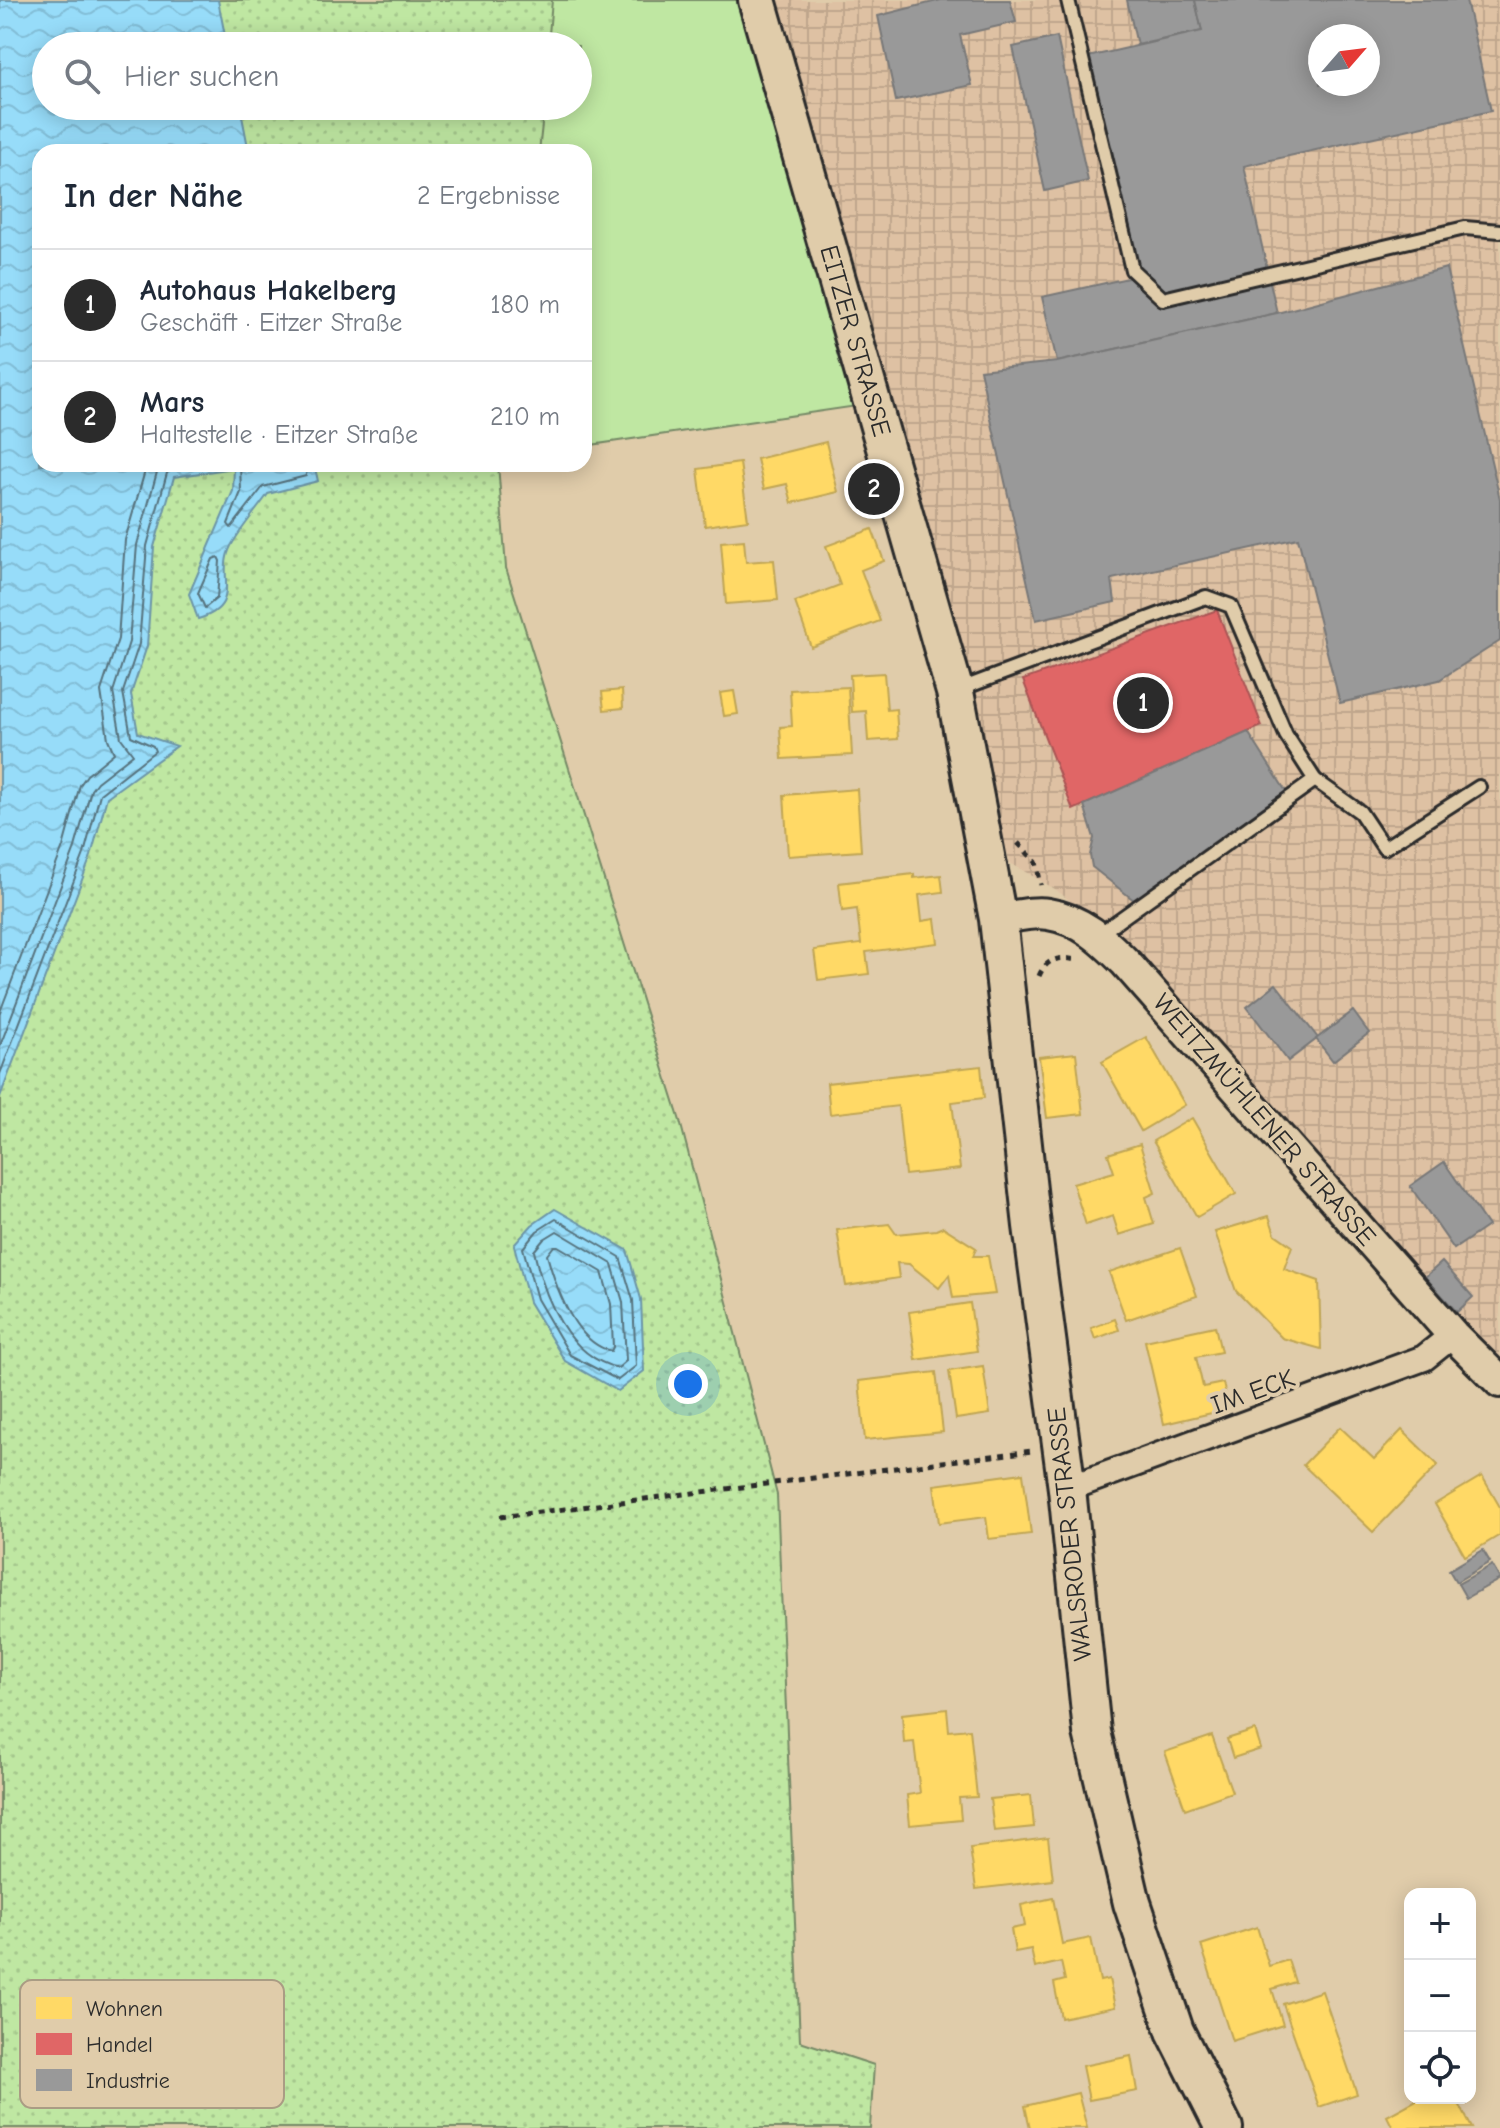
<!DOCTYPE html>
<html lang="de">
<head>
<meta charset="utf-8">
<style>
  :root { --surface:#fff; --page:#f6f6f7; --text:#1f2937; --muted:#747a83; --line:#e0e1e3; --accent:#2b2b2b }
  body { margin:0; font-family:"Comic Neue",sans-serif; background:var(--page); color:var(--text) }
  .controls { position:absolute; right:24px; bottom:24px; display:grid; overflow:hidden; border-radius:16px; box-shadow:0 4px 20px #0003 }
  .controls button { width:72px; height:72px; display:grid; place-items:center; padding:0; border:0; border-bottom:2px solid var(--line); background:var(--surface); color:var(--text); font:40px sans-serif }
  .compass { position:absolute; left:1308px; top:24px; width:72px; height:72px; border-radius:50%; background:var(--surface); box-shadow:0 4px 20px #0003; rotate:62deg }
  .you { position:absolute; left:688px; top:1384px; width:28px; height:28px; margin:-20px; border:6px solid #fff; border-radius:50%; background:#1a73e8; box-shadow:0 0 0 12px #1a73e833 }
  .badge { display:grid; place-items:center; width:52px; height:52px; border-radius:50%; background:var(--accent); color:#fff; font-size:26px; font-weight:700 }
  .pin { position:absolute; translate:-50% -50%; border:4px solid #fff; box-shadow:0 2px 8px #0006 }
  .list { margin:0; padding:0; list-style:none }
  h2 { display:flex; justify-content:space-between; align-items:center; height:104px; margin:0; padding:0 32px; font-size:34px }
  h2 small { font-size:26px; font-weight:400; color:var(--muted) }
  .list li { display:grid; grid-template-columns:52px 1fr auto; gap:24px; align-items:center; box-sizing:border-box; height:112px; padding:0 32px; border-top:2px solid var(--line) }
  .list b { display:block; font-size:30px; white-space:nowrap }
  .list p { margin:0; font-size:26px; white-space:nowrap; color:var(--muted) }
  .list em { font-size:26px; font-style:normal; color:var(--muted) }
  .icon { flex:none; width:44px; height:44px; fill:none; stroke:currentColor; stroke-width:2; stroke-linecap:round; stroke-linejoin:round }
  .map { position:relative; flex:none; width:1500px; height:2128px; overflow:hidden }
  .search { position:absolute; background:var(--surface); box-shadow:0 4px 20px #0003; left:32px; top:32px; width:560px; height:88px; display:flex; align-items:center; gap:20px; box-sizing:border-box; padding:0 28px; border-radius:44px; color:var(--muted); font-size:30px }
  .panel { position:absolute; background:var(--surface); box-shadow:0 4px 20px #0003; left:32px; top:144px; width:560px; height:328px; border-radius:24px }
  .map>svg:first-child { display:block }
</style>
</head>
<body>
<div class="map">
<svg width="1500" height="2128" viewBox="0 0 1500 2128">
  <defs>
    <pattern id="industrial-grid" width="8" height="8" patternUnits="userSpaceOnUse" patternTransform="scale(2)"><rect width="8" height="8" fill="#dec1a3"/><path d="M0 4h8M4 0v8" fill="none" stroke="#bfa68c"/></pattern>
    <pattern id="park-dots" width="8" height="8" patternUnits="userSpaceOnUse" patternTransform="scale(2)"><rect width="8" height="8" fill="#bfe7a2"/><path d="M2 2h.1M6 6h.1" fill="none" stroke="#a4c68c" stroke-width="1.8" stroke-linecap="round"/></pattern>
    <pattern id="water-waves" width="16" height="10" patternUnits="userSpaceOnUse" patternTransform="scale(2)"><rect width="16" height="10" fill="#97dcf9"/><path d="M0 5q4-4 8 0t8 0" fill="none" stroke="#82bdd6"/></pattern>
  </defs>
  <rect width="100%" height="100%" fill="#e0ccaa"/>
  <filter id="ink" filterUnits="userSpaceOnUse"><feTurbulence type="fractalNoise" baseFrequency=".0125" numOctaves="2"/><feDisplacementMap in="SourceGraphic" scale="16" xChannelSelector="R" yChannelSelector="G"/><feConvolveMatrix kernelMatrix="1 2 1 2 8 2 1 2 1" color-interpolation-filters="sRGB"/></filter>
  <g filter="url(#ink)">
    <!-- industrial -->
    <path fill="url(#industrial-grid)" fill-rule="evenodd" d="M 772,0 L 1500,0 L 1500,1367 L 1084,912 L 1055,889 L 1010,863 L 955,653 ZM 1320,36 L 1368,36 L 1368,84 L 1320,84 Z"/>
    <!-- grass -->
    <path fill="#bfe7a2" stroke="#758966" stroke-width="2" d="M 220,0 L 739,0 L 824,272 L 857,406 L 584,446 L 584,152 L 251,152 L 242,106 L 578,106 L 578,46 L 229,46 Z"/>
    <!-- park -->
    <path fill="url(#park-dots)" stroke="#758966" stroke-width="2" d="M 0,0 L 552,0 L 548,46 L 46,46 L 46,106 L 544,106 L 539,152 L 40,152 L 40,464 L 498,464 L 506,568 L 680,1121 L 777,1495 L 800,2041 L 874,2065 L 870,2128 L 0,2128 Z"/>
    <!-- water -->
    <g fill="url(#water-waves)" stroke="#6c95a7" stroke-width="2">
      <path d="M 0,0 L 218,0 L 227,46 L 46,46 L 46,106 L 240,106 L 249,152 L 40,152 L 40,464 L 314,464 L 318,481 L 268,494 C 256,511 241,528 231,546 C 215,576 245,605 198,619 L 189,594 L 233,491 L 234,468 L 174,477 L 154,547 L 147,646 L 131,694 L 138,733 L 177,746 L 107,797 L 91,856 L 0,1097 Z"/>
      <path d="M 555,1209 L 627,1250 L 641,1299 L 644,1371 L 618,1391 L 565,1361 L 529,1302 L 514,1245 L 532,1225 Z"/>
    </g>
    <!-- homes -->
    <g fill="#ffd966" stroke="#bfa554" stroke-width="2">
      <path d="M 826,442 L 838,492 L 792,503 L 787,484 L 764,489 L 757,459 Z"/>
      <path d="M 740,463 L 748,520 L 705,526 L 698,469 Z"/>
      <path d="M 872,529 L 884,561 L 861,570 L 880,621 L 811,647 L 795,602 L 840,585 L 826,546 Z"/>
      <path d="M 744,540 L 746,562 L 774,560 L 778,600 L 726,604 L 721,542 Z"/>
      <path d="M 884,673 L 887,710 L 896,709 L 898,739 L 868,741 L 866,711 L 852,712 L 850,675 Z"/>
      <path d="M 848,687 L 852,755 L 782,759 L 780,727 L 792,726 L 790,690 Z"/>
      <path d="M 622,690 L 623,708 L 604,710 L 602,692 Z"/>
      <path d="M 734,691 L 738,714 L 724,716 L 720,693 Z"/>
      <path d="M 857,789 L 861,851 L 788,856 L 784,795 Z"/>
      <path d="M 914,874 L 914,878 L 941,875 L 943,892 L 919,895 L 922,921 L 935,919 L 938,943 L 866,952 L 869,974 L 818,980 L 814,950 L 861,944 L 857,909 L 842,911 L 839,883 Z"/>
      <path d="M 1146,1037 L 1185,1105 L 1141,1131 L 1102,1062 Z"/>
      <path d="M 1076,1053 L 1083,1114 L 1047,1118 L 1039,1057 Z"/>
      <path d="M 981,1066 L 984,1098 L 952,1102 L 960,1169 L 905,1175 L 898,1106 L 830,1114 L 827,1083 Z"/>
      <path d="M 1192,1118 L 1236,1194 L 1197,1217 L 1153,1141 Z"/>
      <path d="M 1140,1144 L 1155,1193 L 1146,1197 L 1154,1224 L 1119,1235 L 1113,1216 L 1086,1225 L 1073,1184 L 1114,1172 L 1108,1154 Z"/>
      <path d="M 1269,1216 L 1275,1234 L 1292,1246 L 1284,1269 L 1319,1281 L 1321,1349 L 1282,1338 L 1236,1291 L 1215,1232 Z"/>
      <path d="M 889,1224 L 896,1234 L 936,1230 L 943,1227 L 976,1248 L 973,1256 L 988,1256 L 995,1294 L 953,1298 L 949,1275 L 939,1288 L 909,1264 L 897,1263 L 899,1278 L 846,1286 L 837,1230 Z"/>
      <path d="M 1180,1248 L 1197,1296 L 1126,1320 L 1109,1272 Z"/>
      <path d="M 970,1303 L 977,1351 L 916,1360 L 909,1312 Z"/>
      <path d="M 1115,1319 L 1119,1330 L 1095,1339 L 1091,1328 Z"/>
      <path d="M 1215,1326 L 1221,1352 L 1196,1357 L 1203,1387 L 1223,1383 L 1229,1409 L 1164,1424 L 1145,1341 Z"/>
      <path d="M 983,1366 L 990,1414 L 956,1419 L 949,1371 Z"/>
      <path d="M 936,1372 L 943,1432 L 865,1440 L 859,1381 Z"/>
      <path d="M 1340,1427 L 1374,1459 L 1402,1430 L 1438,1465 L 1373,1532 L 1303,1465 Z"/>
      <path d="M 1023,1473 L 1031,1534 L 989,1539 L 986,1517 L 939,1523 L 934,1485 Z"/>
      <path d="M 1482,1476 L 1500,1507 L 1500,1535 L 1465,1556 L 1435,1504 Z"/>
      <path d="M 947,1709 L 949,1731 L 970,1729 L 977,1797 L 959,1798 L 961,1820 L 910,1825 L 907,1795 L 920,1793 L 914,1742 L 904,1743 L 902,1714 Z"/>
      <path d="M 1255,1730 L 1261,1749 L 1233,1758 L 1227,1739 Z"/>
      <path d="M 1212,1736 L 1232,1792 L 1185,1809 L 1165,1752 Z"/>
      <path d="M 1031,1795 L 1034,1827 L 994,1831 L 990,1799 Z"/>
      <path d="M 1048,1838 L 1053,1880 L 976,1889 L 970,1848 Z"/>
      <path d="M 1053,1898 L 1062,1944 L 1091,1938 L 1100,1981 L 1109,1979 L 1115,2007 L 1061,2018 L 1054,1983 L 1065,1980 L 1061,1962 L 1035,1968 L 1031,1949 L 1015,1952 L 1011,1929 L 1025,1926 L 1021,1905 Z"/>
      <path d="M 1257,1927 L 1269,1966 L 1288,1960 L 1295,1982 L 1272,1989 L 1283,2025 L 1232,2041 L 1201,1945 Z"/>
      <path d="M 1322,1991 L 1357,2094 L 1319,2107 L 1283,2004 Z"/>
      <path d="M 1131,2056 L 1137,2091 L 1089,2100 L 1082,2066 Z"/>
      <path d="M 1078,2093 L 1087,2128 L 1030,2128 L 1025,2106 Z"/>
      <path d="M 1420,2098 L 1456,2098 L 1472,2128 L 1393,2128 L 1387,2116 Z"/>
    </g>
    <!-- shops -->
    <path fill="#e06666" stroke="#aa5454" stroke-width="2" d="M 1217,610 L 1262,726 L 1073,810 L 1023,680 Z"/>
    <!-- industry -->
    <g fill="#999" stroke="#787878" stroke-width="2" fill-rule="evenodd">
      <path d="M 941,0 L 1010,0 L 1016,22 L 960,35 L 972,85 L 896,101 L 878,16 Z"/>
      <path d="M 1127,0 L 1195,0 L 1202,31 L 1137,45 Z"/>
      <path d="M 1195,0 L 1466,0 L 1491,111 L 1244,166 L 1277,313 L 1057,362 L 1042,297 L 1128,278 L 1079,59 L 1202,31 ZM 1320,36 L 1368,36 L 1368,84 L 1320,84 Z"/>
      <path d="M 1057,37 L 1088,181 L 1045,191 L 1013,47 Z"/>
      <path d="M 1446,268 L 1500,499 L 1500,641 L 1439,680 L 1340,703 L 1298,538 L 1112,579 L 1115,602 L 1036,620 L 980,370 L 1057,362 L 1277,313 Z"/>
      <path d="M 1248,732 L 1287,793 L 1135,901 L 1092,867 L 1090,855 L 1094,838 L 1084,805 Z"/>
      <path d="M 1276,984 L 1318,1038 L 1288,1061 L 1247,1007 Z"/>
      <path d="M 1353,1011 L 1369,1033 L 1333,1061 L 1316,1039 Z"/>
      <path d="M 1444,1162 L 1488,1226 L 1454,1249 L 1410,1186 Z"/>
      <path d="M 1442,1262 L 1473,1297 L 1457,1312 L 1425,1277 Z"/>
      <path d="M 1483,1550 L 1490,1562 L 1456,1582 L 1449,1570 Z"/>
      <path d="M 1492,1565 L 1500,1579 L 1466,1598 L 1458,1584 Z"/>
    </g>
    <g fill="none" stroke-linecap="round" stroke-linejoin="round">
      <!-- shore -->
      <g stroke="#56727d" stroke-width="2">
        <path d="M 240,464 L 241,492 L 228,524 L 231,528 L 263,487 L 306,476 L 307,464"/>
        <path d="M 218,557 L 220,561 L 217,598 L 205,608 L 198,593 L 213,559 Z"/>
        <path d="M 0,1012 L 63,847 L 80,785 L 87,775 L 114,753 L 108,739 L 101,691 L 118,639 L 125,540 L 147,464"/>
        <path d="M 0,1046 L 74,851 L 91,790 L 97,782 L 133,754 L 121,738 L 113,692 L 129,642 L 137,545 L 157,472 L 162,464"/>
        <path d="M 0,1074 L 84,854 L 100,794 L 155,751 L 153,746 L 131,736 L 123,692 L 139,644 L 147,546 L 167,473 L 174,469 L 205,464"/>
        <path d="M 556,1219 L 620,1257 L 633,1300 L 636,1366 L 618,1380 L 570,1355 L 537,1299 L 523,1248 L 537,1231 Z"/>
        <path d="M 557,1231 L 612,1264 L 623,1302 L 626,1361 L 618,1368 C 567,1356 544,1297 534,1251 L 544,1239 Z"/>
        <path d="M 554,1246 L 558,1246 L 602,1272 L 611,1304 L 613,1347 L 611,1351 C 574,1342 556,1288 547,1255 Z"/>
      </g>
      <defs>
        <g id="service">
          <path d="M 1068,0 L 1132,270 L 1163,299 L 1465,228 L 1500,231"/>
          <path d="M 958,690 L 1206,597 L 1231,606 L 1286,735 L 1315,780 L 1098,935"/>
          <path d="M 1315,780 L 1360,812 L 1384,848 L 1479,787"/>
        </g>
        <path id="minor" d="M 1067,1489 L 1424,1358 L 1453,1335"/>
        <path id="tertiary" d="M 998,919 C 1013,917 1033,911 1048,914 C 1081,919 1104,941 1126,963 L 1453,1335 L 1500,1382"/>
        <path id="secondary" d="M 757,0 L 955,692 L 998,919 L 1032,1226 L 1067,1489 L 1092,1732 L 1132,1903 L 1175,2031 L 1224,2128"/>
      </defs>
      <!-- service casing -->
      <use href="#service" stroke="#2b2b2b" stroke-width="18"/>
      <!-- minor casing -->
      <use href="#minor" stroke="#2b2b2b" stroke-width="30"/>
      <!-- tertiary casing -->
      <use href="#tertiary" stroke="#2b2b2b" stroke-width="36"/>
      <!-- secondary casing -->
      <use href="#secondary" stroke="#2b2b2b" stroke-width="42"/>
      <!-- path -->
      <g stroke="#2b2b2b" stroke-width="5" stroke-dasharray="6 6" stroke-linecap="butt">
        <path d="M 1018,843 L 1036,862 L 1041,885"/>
        <path d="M 1039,976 C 1046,959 1059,956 1075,960"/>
        <path d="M 500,1517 L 1032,1451"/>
      </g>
      <!-- service -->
      <use href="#service" stroke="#e0ccaa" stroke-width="12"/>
      <!-- minor -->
      <use href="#minor" stroke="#e0ccaa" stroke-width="24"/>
      <!-- tertiary -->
      <use href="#tertiary" stroke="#e0ccaa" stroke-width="30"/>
      <!-- secondary -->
      <use href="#secondary" stroke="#e0ccaa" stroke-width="36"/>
    </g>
  </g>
  <g text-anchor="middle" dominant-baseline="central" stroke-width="8" stroke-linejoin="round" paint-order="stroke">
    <!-- street labels -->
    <g font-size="26" fill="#2b2b2b" stroke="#e0ccaa">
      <text transform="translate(855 341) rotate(74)">EITZER STRASSE</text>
      <text transform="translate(1264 1120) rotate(49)">WEITZMÜHLENER STRASSE</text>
      <text transform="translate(1253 1392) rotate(-20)">IM ECK</text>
      <text transform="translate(1070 1534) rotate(-96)">WALSRODER STRASSE</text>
    </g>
  </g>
  <!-- legend -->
  <rect x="20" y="1980" width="264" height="128" rx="12" fill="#e0ccaa" stroke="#aa9c84" stroke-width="2"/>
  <rect x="36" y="1997" width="36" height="22" fill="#ffd966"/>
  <rect x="36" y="2033" width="36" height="22" fill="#e06666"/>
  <rect x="36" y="2069" width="36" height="22" fill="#999"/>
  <g font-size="22" fill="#2b2b2b">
    <text x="86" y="2016">Wohnen</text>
    <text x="86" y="2052">Handel</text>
    <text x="86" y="2088">Industrie</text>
  </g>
</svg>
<div class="controls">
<button>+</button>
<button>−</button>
<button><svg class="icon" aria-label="locate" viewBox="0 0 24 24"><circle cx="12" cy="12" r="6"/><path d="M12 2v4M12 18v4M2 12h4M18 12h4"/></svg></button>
</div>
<svg class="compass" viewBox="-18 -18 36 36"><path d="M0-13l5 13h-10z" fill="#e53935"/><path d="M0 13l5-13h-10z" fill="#747a83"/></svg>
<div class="you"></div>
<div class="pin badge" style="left:1143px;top:703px">1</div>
<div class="pin badge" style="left:874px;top:489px">2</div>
<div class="search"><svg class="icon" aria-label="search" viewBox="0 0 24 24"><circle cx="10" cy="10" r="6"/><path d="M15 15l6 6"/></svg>Hier suchen</div>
<section class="panel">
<h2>In der Nähe<small>2 Ergebnisse</small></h2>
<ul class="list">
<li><span class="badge">1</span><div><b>Autohaus Hakelberg</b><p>Geschäft · Eitzer Straße</p></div><em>180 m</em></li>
<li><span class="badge">2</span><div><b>Mars</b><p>Haltestelle · Eitzer Straße</p></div><em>210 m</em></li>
</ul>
</section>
</div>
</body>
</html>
